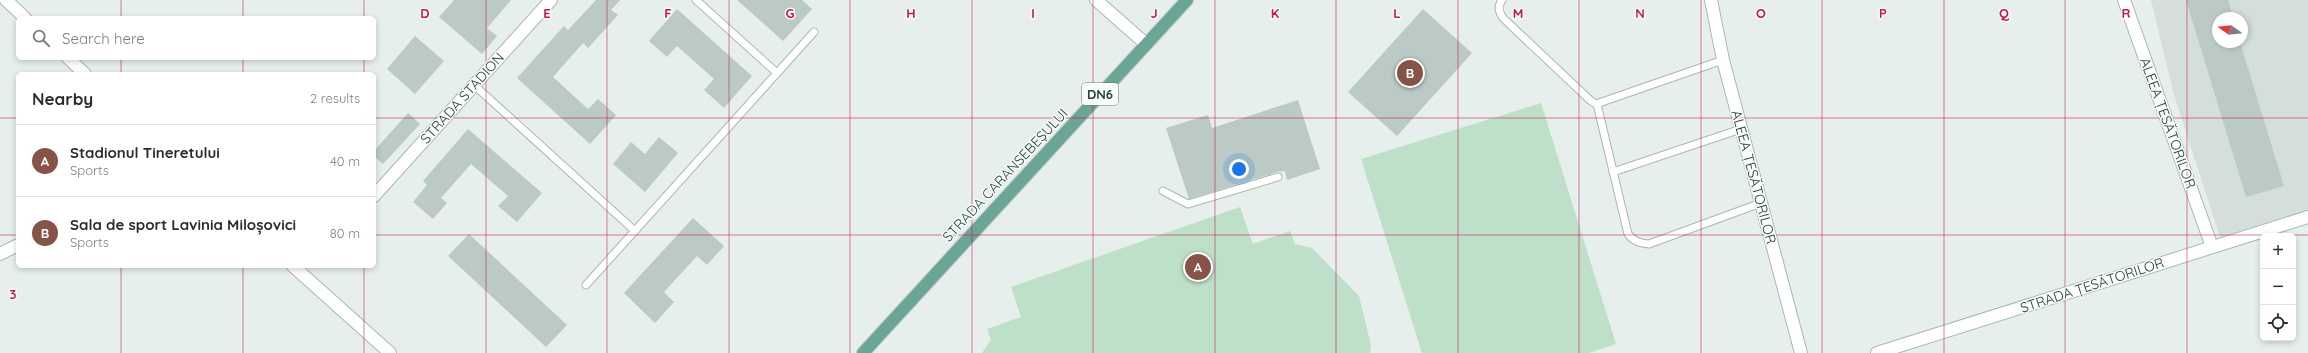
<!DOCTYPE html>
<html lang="en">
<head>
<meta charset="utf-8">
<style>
  :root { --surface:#fff; --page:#f7f7f7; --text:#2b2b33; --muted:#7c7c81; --line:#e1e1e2; --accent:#855347 }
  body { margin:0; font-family:Quicksand,sans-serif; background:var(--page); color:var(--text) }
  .controls { position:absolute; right:12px; bottom:12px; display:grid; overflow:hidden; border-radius:6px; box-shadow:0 2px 6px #0003 }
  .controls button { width:36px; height:36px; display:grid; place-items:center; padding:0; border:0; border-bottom:1px solid var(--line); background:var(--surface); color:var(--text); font:20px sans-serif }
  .compass { position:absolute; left:2212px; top:12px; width:36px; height:36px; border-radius:50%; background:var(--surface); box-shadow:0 2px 6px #0003; rotate:284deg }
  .you { position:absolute; left:1239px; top:169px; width:14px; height:14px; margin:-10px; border:3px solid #fff; border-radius:50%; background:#1a73e8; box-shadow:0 0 0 6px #1a73e833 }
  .badge { display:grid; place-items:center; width:26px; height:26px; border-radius:50%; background:var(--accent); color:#fff; font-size:13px; font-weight:700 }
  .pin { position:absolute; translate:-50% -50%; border:2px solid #fff; box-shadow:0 1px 4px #0006 }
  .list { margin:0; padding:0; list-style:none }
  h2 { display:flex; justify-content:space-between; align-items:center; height:52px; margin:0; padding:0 16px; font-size:17px }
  h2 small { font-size:13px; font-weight:400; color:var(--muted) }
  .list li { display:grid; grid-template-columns:26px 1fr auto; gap:12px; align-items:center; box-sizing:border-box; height:72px; padding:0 16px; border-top:1px solid var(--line) }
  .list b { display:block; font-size:15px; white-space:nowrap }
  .list p { margin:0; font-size:13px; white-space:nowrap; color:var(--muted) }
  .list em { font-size:13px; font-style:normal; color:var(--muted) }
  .icon { flex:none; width:22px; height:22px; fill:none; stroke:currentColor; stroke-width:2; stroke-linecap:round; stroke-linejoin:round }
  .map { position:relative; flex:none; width:2308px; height:353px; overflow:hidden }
  .search { position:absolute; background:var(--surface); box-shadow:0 2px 6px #0003; left:16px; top:16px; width:360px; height:44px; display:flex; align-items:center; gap:10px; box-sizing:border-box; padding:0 14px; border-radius:6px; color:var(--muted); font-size:15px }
  .panel { position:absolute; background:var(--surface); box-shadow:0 2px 6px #0003; left:16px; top:72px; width:360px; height:196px; border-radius:6px }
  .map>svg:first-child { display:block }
</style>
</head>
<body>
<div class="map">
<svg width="2308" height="353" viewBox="0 0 2308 353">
  <rect width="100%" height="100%" fill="#e6efeb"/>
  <!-- built -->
  <path fill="#d4dfda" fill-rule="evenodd" d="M 2151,0 L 2308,0 L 2308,211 L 2220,237 L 2174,95 ZM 2218,18 L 2242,18 L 2242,42 L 2218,42 Z"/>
  <!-- green -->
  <g fill="#bfe0c8">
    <path d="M 1541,103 L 1616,344 L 1589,353 L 1422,353 L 1361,159 Z"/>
    <path d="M 1240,207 L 1253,244 L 1290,231 L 1295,244 L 1312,248 L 1359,296 L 1371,345 L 1370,353 L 982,353 L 991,339 L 987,329 L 1021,317 L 1011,287 Z"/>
  </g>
  <!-- building -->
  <g fill="#bbcac4">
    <path d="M 454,0 L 511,0 L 487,28 L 497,36 L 482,54 L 439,17 Z"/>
    <path d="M 596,0 L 620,0 L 611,10 L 618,15 L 588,48 L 583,43 L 553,77 L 588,109 L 598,99 L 616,115 L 590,144 L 517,78 L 564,26 L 568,30 Z"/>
    <path d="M 737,0 L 802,0 L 812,9 L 783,41 Z"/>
    <path d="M 2186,0 L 2228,0 L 2233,18 L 2218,18 L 2218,42 L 2240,42 L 2284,186 L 2246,197 Z"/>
    <path d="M 677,9 L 752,76 L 724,108 L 704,90 L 714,79 L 677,46 L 667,57 L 649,41 Z"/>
    <path d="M 1423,9 L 1472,53 L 1397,136 L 1348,92 Z"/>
    <path d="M 415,36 L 444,61 L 415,94 L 387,69 Z"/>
    <path d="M 1298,100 L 1320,169 L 1287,180 L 1285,171 L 1277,172 L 1189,199 L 1166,128 L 1208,115 L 1212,128 Z"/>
    <path d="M 408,113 L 420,124 L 383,164 L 374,156 L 374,151 Z"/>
    <path d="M 468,129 L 542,193 L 517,222 L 498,206 L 508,196 L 471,164 L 441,198 L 447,203 L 433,219 L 413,202 L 427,185 L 423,181 Z"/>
    <path d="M 659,137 L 678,153 L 645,192 L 613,164 L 631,142 L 645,154 Z"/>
    <path d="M 693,218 L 724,246 L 707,265 L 697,256 L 664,292 L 674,302 L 655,323 L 624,293 Z"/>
    <path d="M 469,234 L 567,325 L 546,347 L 448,256 Z"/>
  </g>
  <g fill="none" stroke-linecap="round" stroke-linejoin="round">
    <defs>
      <g id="service">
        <path d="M 696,0 L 777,73"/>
        <path d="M 1502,0 C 1497,7 1499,13 1504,19 L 1591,101 L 1596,104 L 1723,60"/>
        <path d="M 474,85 L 635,231"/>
        <path d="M 1597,104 L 1628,234 C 1634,242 1640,243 1649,244 L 1761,203"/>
        <path d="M 1613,172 L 1741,129"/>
        <path d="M 1163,191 L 1188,204 L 1278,177"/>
        <path d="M 586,285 L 814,32"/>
      </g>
      <g id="minor">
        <path d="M 6,0 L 25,18"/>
        <path d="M 1096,0 L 1146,44"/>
        <path d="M 1711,0 L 1723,60 L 1801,353"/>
        <path d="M 2124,0 L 2212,247"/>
        <path d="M 68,58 L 85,74"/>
        <path d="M 374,196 L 551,0"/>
        <path d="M 0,254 L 18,245"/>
        <path d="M 293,266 L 390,353"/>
      </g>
      <path id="secondary" d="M 1877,353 L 2308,217"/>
      <path id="primary" d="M 863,353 L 1187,0"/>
    </defs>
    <!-- service casing -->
    <use href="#service" stroke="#a8b8b2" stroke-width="9"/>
    <!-- minor casing -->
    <use href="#minor" stroke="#a8b8b2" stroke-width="14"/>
    <!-- secondary casing -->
    <use href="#secondary" stroke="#a4bbb3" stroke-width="14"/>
    <!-- primary casing -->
    <use href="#primary" stroke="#c2cac8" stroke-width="14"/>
    <!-- service -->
    <use href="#service" stroke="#fff" stroke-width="7"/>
    <!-- minor -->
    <use href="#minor" stroke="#fff" stroke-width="12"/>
    <!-- secondary -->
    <use href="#secondary" stroke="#fff" stroke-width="12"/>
    <!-- primary -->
    <use href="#primary" stroke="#6aa596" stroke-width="12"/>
  </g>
  <!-- grid -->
  <path fill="none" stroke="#c2185b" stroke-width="1" stroke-opacity="0.55" d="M 121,0 L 121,18M 243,0 L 243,18M 364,0 L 364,18M 486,0 L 486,353M 607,0 L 607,353M 729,0 L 729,353M 850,0 L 850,353M 972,0 L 972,353M 1093,0 L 1093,353M 1215,0 L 1215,353M 1336,0 L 1336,353M 1458,0 L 1458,353M 1579,0 L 1579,353M 1701,0 L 1701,353M 1822,0 L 1822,353M 1944,0 L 1944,353M 2065,0 L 2065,353M 2187,0 L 2187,353M 121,58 L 121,74M 243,58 L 243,74M 364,58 L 364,74M 0,118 L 18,118M 374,118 L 2308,118M 0,235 L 18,235M 374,235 L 2308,235M 121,266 L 121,353M 243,266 L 243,353M 364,266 L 364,353"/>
  <g text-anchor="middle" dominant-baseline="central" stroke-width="3" stroke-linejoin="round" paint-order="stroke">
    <!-- shield labels -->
    <rect fill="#f7fbf9" stroke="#637a73" stroke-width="1" x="1082" y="83" width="36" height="22" rx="3"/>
    <g font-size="13" font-weight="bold" fill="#24423a">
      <text x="1100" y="94">DN6</text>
    </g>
    <!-- street labels -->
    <g font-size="14" fill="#24423a" stroke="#f7fbf9">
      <text transform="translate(462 98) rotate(-48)">STRADA STADION</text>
      <text transform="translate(2168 123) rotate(70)">ALEEA ȚESĂTORILOR</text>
      <text transform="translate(1005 175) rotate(-47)">STRADA CARANSEBEȘULUI</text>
      <text transform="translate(1754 177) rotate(75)">ALEEA ȚESĂTORILOR</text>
      <text transform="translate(2092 285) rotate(-18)">STRADA ȚESĂTORILOR</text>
    </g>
  </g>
  <g font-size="13" text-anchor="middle" font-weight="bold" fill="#c2185b" stroke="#f7fbf9" stroke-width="3" stroke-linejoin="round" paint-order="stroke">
    <text x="425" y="18">D</text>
    <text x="547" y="18">E</text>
    <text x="668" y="18">F</text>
    <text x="790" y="18">G</text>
    <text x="911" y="18">H</text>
    <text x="1033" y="18">I</text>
    <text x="1154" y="18">J</text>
    <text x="1275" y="18">K</text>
    <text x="1397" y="18">L</text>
    <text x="1518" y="18">M</text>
    <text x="1640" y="18">N</text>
    <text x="1761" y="18">O</text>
    <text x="1883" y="18">P</text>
    <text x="2004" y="18">Q</text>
    <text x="2126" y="18">R</text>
    <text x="13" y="299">3</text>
  </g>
</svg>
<div class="controls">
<button>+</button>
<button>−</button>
<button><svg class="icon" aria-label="locate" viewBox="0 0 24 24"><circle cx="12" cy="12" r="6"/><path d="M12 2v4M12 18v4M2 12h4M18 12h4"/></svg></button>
</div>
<svg class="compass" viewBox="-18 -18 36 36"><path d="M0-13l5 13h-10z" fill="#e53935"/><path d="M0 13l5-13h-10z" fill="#7c7c81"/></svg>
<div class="you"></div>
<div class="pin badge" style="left:1198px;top:267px">A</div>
<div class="pin badge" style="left:1410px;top:73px">B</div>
<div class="search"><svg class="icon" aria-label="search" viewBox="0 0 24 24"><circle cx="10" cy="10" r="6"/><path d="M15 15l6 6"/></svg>Search here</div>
<section class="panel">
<h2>Nearby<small>2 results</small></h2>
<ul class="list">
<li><span class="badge">A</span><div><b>Stadionul Tineretului</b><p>Sports</p></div><em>40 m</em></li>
<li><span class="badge">B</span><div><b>Sala de sport Lavinia Miloșovici</b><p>Sports</p></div><em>80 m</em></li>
</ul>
</section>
</div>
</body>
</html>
